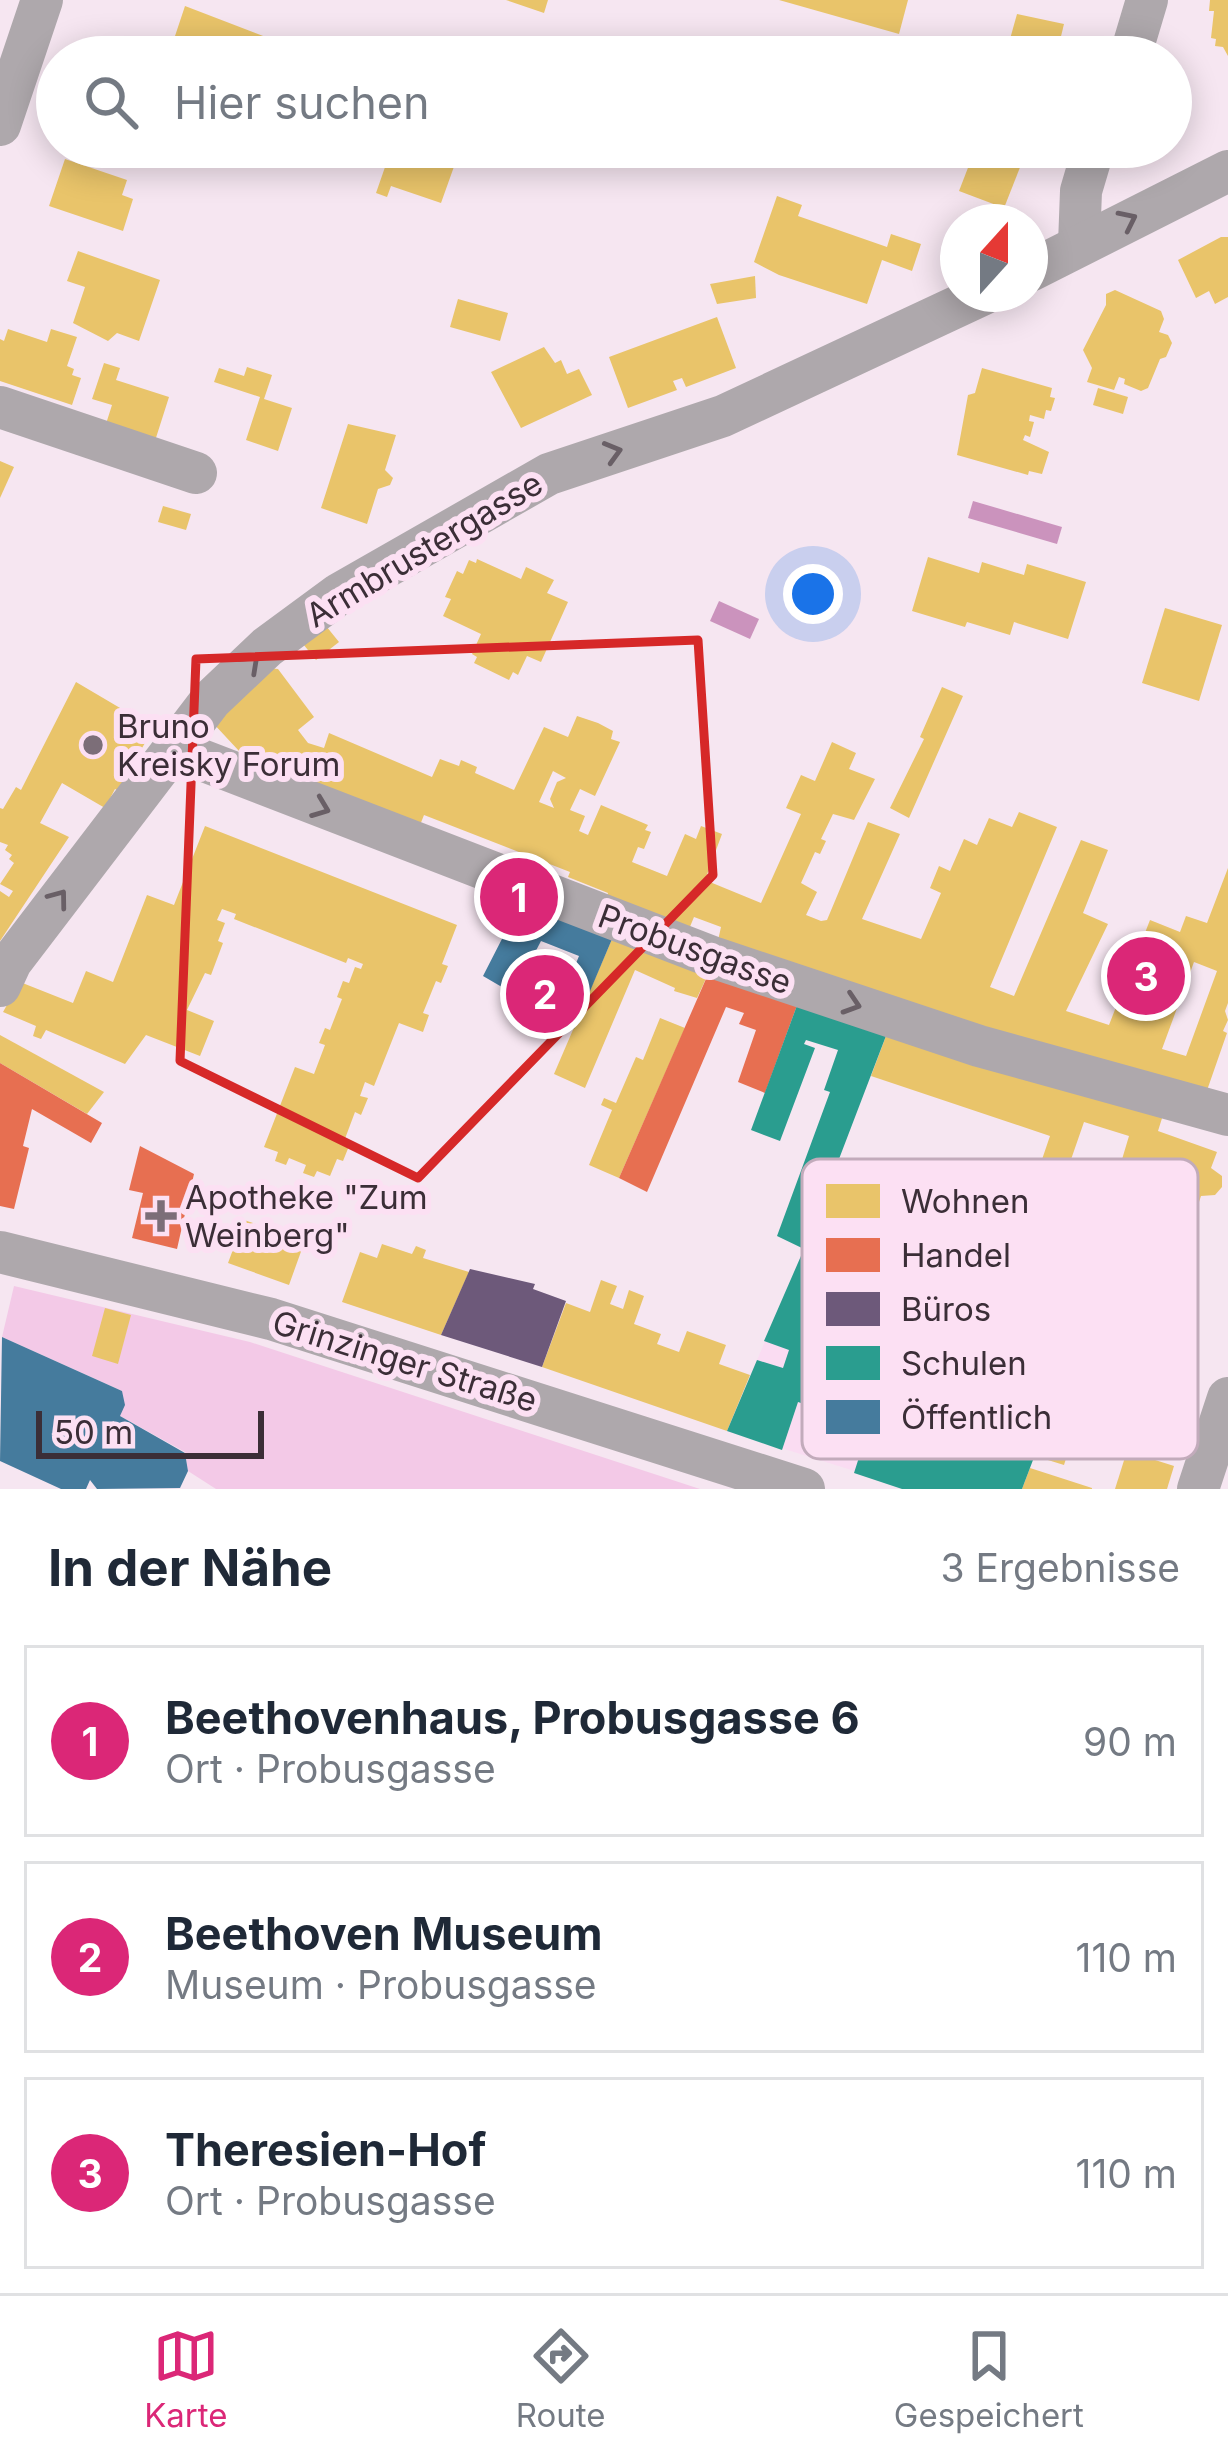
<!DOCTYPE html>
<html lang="de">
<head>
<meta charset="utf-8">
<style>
  :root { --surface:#fff; --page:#f6f6f7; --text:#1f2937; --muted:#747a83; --line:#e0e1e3; --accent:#db2777 }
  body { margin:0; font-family:Inter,sans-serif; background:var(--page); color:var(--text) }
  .compass { position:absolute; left:940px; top:204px; width:108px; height:108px; border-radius:50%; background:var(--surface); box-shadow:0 6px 30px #0003; rotate:21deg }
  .scale { position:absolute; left:36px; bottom:30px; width:228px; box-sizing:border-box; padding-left:12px; border:6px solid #3b2e37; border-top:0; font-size:33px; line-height:42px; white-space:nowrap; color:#3b2e37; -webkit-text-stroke:9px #fce0f3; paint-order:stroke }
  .you { position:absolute; left:813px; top:594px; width:42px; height:42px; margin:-30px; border:9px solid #fff; border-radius:50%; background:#1a73e8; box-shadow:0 0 0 18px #1a73e833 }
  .badge { display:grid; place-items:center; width:78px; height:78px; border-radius:50%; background:var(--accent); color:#fff; font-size:39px; font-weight:700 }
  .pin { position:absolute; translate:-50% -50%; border:6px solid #fff; box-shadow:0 3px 12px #0006 }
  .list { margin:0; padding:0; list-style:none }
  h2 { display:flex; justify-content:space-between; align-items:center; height:156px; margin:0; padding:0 48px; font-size:51px }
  h2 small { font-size:39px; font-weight:400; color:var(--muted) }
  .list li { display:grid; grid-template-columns:78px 1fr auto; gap:36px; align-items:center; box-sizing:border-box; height:192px; margin:0 24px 24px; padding:0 24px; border:3px solid var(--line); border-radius:0px }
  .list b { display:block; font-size:45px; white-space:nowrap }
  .list p { margin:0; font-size:39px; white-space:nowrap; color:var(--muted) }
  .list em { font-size:39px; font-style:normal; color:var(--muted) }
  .icon { flex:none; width:66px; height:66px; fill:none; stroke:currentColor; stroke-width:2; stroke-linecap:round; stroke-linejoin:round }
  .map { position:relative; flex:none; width:1228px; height:1489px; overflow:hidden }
  .search { position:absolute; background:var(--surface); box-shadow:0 6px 30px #0003; left:36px; right:36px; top:36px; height:132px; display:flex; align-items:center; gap:30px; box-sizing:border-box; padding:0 42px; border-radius:66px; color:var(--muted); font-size:45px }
  .sheet { height:804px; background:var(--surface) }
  nav { display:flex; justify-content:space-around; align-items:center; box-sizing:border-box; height:168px; border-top:3px solid var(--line); background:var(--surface); font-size:33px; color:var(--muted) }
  nav a { display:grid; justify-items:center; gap:6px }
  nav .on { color:var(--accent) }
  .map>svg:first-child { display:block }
</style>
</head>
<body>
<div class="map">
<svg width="1228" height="1489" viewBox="0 0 1228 1489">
  <rect width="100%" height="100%" fill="#f6e6f1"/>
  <!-- built -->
  <path fill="#fadcf2" d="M 810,1235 L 991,1301 L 912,1489 L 727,1431 Z"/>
  <!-- green -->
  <path fill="#f3c9e7" d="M 14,1286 L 250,1342 L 700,1489 L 216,1489 L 188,1471 L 185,1452 L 120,1416 L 122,1391 L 2,1337 Z"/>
  <!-- water -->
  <g fill="#cb93bd">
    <path d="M 973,501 L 1062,527 L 1057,544 L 968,518 Z"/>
    <path d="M 719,601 L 759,619 L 750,639 L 710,621 Z"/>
  </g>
  <!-- homes -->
  <g fill="#e9c46a" fill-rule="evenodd">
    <path d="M 506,0 L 548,0 L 544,13 Z"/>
    <path d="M 779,0 L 908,0 L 899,34 Z"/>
    <path d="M 1210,0 L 1228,0 L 1228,56 L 1223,47 L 1215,46 L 1216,39 L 1211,38 L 1214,11 L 1209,11 Z"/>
    <path d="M 185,6 L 271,39 L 267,50 L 257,47 L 253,57 L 236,51 L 234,57 L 168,57 Z"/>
    <path d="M 1017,14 L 1064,24 L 1056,57 L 1005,57 Z"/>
    <path d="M 128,147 L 172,147 L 180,150 L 174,168 L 127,152 L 125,157 L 96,148 Z"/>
    <path d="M 392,147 L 461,147 L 441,203 L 391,186 L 387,197 L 376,193 Z"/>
    <path d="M 976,147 L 1028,147 L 1004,208 L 959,191 Z"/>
    <path d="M 65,159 L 127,180 L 122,195 L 133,199 L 123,231 L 49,206 Z"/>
    <path d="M 777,196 L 802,205 L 798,216 L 887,247 L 891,234 L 921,244 L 912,271 L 882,260 L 867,304 L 779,275 L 754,262 Z"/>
    <path d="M 1221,237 L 1228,237 L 1228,297 L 1215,304 L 1209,291 L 1196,298 L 1178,260 Z"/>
    <path d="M 78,251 L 160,280 L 139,341 L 117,333 L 108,341 L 73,323 L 85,287 L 67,281 Z"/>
    <path d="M 755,276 L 756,298 L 717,304 L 710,284 Z"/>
    <path d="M 1115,290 L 1161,311 L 1164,319 L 1159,332 L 1168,335 L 1172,343 L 1166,357 L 1160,359 L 1148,388 L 1141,391 L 1124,384 L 1125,379 L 1119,377 L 1114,390 L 1087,382 L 1092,368 L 1083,350 L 1106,305 L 1106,294 Z"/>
    <path d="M 458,299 L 508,313 L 500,341 L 450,327 Z"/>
    <path d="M 717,317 L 736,368 L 686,387 L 682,378 L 673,381 L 677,390 L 628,408 L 609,357 Z"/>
    <path d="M 8,329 L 47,342 L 51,329 L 77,337 L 67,366 L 74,369 L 72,375 L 81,378 L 72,405 L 0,381 L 0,339 L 4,341 Z"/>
    <path d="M 544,347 L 555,363 L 561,360 L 567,374 L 579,369 L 592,395 L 521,428 L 491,372 Z"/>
    <path d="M 104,363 L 120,368 L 116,380 L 169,397 L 154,444 L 105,427 L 112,405 L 92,399 Z"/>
    <path d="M 247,367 L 272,375 L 264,399 L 292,408 L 278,451 L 246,440 L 260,397 L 214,382 L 219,368 L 244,376 Z"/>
    <path d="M 982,368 L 1052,388 L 1050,397 L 1055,398 L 1051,411 L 1046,410 L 1044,419 L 1030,415 L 1029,421 L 1034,422 L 1030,437 L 1025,435 L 1023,440 L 1049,452 L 1042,474 L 1029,471 L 1028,475 L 957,455 L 968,395 L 975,393 Z"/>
    <path d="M 1098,388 L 1128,397 L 1123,414 L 1093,405 Z"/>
    <path d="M 348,424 L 396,435 L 385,470 L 393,478 L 390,485 L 378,489 L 367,524 L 321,508 Z"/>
    <path d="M 0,461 L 14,467 L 0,498 Z"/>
    <path d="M 163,506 L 191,514 L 186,530 L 158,522 Z"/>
    <path d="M 928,557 L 979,573 L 982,562 L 1024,575 L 1027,564 L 1086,582 L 1068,639 L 1014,622 L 1010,635 L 967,622 L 965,627 L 912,611 Z"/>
    <path d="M 477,559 L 521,579 L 526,567 L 554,580 L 547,593 L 568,602 L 541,662 L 527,656 L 518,675 L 513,672 L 509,680 L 474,663 L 477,657 L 472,654 L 481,634 L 443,616 L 451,599 L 445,597 L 457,571 L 463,574 L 469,560 L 476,563 Z"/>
    <path d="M 1165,608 L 1222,625 L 1199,701 L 1142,683 Z"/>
    <path d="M 322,621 L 339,642 L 316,660 L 299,639 Z"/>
    <path d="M 268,668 L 278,669 L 314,717 L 298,730 L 308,743 L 324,748 L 329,733 L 432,777 L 440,759 L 459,766 L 461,760 L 477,767 L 475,773 L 514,790 L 544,727 L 568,737 L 577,716 L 598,723 L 613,731 L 611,739 L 620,742 L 595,796 L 580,789 L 570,810 L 585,816 L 579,831 L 588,835 L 601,805 L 648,825 L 645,830 L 651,832 L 644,849 L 638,847 L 632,862 L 667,876 L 685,834 L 696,839 L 701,826 L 722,834 L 705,880 L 761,903 L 801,814 L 786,808 L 801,775 L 815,781 L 832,742 L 856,753 L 849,769 L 875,779 L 854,820 L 833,814 L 821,839 L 826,841 L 820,854 L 815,852 L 801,883 L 817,892 L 806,915 L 821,921 L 827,920 L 868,822 L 900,834 L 862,919 L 921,939 L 941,893 L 930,888 L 939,866 L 950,871 L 964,839 L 977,845 L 989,818 L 1012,827 L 1019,812 L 1057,827 L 990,987 L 1014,996 L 1081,840 L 1108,850 L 1083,913 L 1108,924 L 1066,1011 L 1109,1025 L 1150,920 L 1180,932 L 1186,916 L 1207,923 L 1228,868 L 1228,1003 L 1225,1011 L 1228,1020 L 1223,1031 L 1227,1033 L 1204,1099 L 717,945 L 721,927 L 694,917 L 687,934 L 605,901 L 608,893 L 568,877 L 570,872 L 424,815 L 416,835 L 253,766 L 212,722 ZM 553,771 L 566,778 L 557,782 L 550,799 L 554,808 L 539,802 ZM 1194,962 L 1217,971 L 1186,1056 L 1162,1049 Z"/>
    <path d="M 76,682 L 154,728 L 133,763 L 138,765 L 121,792 L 115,789 L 105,808 L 62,783 L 40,823 L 69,837 L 0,941 L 0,891 L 9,897 L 13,891 L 0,884 L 14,863 L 9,859 L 12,855 L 5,850 L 8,845 L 0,842 L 0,808 L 3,809 L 16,787 L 21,790 Z"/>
    <path d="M 942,687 L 963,696 L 909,818 L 890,808 L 924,739 L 920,737 Z"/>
    <path d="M 205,826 L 457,925 L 442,964 L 448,966 L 441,983 L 436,981 L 423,1013 L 429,1015 L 423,1032 L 399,1023 L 374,1086 L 365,1082 L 360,1096 L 368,1098 L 361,1115 L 355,1112 L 343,1144 L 349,1146 L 343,1161 L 337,1159 L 330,1176 L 317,1171 L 314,1177 L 303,1173 L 306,1165 L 289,1158 L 286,1165 L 275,1161 L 278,1152 L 264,1147 L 295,1067 L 314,1074 L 325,1045 L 319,1043 L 325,1028 L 330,1030 L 342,999 L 337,997 L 343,981 L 349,983 L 355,967 L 361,969 L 363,964 L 348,958 L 346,963 L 234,919 L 236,914 L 222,909 L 217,920 L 225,923 L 218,941 L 223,943 L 211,975 L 205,973 L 187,1010 L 214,1021 L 200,1056 L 146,1035 L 125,1064 L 46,1030 L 41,1039 L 33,1036 L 36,1026 L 3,1012 L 20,982 L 73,1003 L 86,971 L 113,982 L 147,895 L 174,905 Z"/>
    <path d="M 615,932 L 709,972 L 697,998 L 674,991 L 675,988 L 635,970 L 585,1088 L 554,1074 Z"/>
    <path d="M 660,1018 L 685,1028 L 619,1178 L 589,1165 L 612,1110 L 601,1105 L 604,1098 L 616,1103 L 636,1057 L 643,1060 Z"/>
    <path d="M 889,1028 L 1163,1115 L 1158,1131 L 1217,1152 L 1211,1168 L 1222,1176 L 1222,1187 L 1215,1195 L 1201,1196 L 1196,1211 L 1138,1192 L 1118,1252 L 1096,1246 L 1129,1136 L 1084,1122 L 1031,1275 L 1006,1265 L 1050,1136 L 871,1076 Z"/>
    <path d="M 0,1035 L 104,1092 L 87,1114 L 0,1063 Z"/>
    <path d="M 244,1220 L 256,1224 L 255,1228 L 303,1246 L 289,1285 L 228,1263 Z"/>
    <path d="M 382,1244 L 412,1254 L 416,1246 L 426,1250 L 423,1258 L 469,1272 L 441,1335 L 342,1302 L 360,1252 L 377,1258 Z"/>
    <path d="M 601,1280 L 617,1286 L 610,1304 L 623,1309 L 629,1290 L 644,1296 L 634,1324 L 661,1334 L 657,1344 L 679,1352 L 687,1331 L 726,1345 L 719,1364 L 750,1375 L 727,1431 L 542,1367 L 566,1303 L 590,1312 Z"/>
    <path d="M 105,1308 L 131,1315 L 118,1364 L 92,1356 Z"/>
    <path d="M 1052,1413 L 1078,1421 L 1064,1465 L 1035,1456 Z"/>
    <path d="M 1127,1451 L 1174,1466 L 1167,1489 L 1115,1489 Z"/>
    <path d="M 1030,1468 L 1092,1488 L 1092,1489 L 1022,1489 Z"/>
  </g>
  <!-- shops -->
  <g fill="#e76f51">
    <path d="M 709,972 L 799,1000 L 765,1093 L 738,1082 L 756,1030 L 739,1024 L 744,1013 L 726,1007 L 647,1192 L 619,1178 Z"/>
    <path d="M 0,1063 L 102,1123 L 91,1143 L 32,1109 L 23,1146 L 29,1148 L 14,1209 L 0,1206 Z"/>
    <path d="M 140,1146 L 194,1174 L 177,1249 L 132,1238 L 143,1193 L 129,1190 Z"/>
  </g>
  <!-- offices -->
  <path fill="#6d597a" d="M 470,1269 L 535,1284 L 533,1289 L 566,1301 L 542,1367 L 441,1335 Z"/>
  <!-- schools -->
  <path fill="#2a9d8f" d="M 799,1000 L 889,1028 L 810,1235 L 849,1251 L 819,1327 L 898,1353 L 900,1346 L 918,1353 L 947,1285 L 991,1301 L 949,1402 L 907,1389 L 901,1406 L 941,1419 L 938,1429 L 1033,1460 L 1022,1489 L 902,1489 L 854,1473 L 869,1426 L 798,1402 L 782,1450 L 727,1431 L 757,1360 L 783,1368 L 789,1350 L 764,1341 L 804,1249 L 777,1236 L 830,1092 L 824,1090 L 838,1050 L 806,1040 L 804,1044 L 815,1048 L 780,1141 L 751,1130 Z"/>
  <!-- public -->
  <g fill="#457b9d" fill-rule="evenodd">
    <path d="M 523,898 L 615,932 L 574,1029 L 483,976 ZM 541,941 L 579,956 L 565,990 L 527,968 Z"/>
    <path d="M 2,1337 L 122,1391 L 125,1405 L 120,1416 L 185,1453 L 188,1471 L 180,1488 L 97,1489 L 90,1480 L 86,1489 L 61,1489 L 0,1461 Z"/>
  </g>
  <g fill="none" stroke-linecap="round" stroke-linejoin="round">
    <!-- minor -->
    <g stroke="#aea8ac" stroke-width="42">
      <path d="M 1130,57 L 1147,0"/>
      <path d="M 0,125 L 42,0"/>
      <path d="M 1079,244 L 1081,191 L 1094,147"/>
      <path d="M 1030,271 L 1228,171"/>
      <path d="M 0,407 L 196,473"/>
      <path d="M 173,749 L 715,958 L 979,1046 L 1228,1115"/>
      <path d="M 0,986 L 11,962 L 211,700 L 267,647 L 339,594 L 549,474 L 723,416 L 984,294"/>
      <path d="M 0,1252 L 271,1319 L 804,1489"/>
      <path d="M 1198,1489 L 1228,1398"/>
    </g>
  </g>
  <!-- one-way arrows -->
  <defs><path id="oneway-chevron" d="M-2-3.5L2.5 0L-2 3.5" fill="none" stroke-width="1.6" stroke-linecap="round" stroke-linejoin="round" transform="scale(3)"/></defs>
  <g stroke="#695f66">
    <use href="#oneway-chevron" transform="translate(1128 220) rotate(-26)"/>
    <use href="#oneway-chevron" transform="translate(613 452) rotate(-16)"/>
    <use href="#oneway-chevron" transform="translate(251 663) rotate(-43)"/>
    <use href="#oneway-chevron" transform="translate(321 808) rotate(21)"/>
    <use href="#oneway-chevron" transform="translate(59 898) rotate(-53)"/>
    <use href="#oneway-chevron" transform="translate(852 1004) rotate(18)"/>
  </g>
  <!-- marked area -->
  <path fill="none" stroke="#d62828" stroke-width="9" stroke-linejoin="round" d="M 698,640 L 713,875 L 418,1178 L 180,1061 L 196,659 Z"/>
  <!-- markers -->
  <g fill="#7c6e78" stroke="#fce0f3" stroke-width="4.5">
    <circle cx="93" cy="745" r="12"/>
    <path d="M155 1198h12v12h12v12h-12v12h-12v-12h-12v-12h12z"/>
  </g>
  <g text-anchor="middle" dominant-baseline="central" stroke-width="12" stroke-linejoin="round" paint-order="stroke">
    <!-- street labels -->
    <g font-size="33" fill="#3b2e37" stroke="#fce0f3">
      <text transform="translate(424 549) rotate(-31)">Armbrustergasse</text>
      <text transform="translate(695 949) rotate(20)">Probusgasse</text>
      <text transform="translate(405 1361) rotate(17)">Grinzinger Straße</text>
    </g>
    <!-- poi labels -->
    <g font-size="33" fill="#3b2e37" stroke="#fce0f3" text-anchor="start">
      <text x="117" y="726">Bruno<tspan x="117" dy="38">Kreisky Forum</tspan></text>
      <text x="185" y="1197">Apotheke "Zum<tspan x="185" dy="38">Weinberg"</tspan></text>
    </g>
  </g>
  <!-- legend -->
  <rect x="802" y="1159" width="396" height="300" rx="18" fill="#fce0f3" stroke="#c2abbb" stroke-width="3"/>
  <rect x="826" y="1184" width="54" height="34" fill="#e9c46a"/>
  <rect x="826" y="1238" width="54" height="34" fill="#e76f51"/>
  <rect x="826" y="1292" width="54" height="34" fill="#6d597a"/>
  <rect x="826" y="1346" width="54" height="34" fill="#2a9d8f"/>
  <rect x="826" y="1400" width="54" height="34" fill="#457b9d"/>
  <g font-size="33" fill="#3b2e37">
    <text x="901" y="1213">Wohnen</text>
    <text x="901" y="1267">Handel</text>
    <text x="901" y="1321">Büros</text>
    <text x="901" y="1375">Schulen</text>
    <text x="901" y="1429">Öffentlich</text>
  </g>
</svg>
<svg class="compass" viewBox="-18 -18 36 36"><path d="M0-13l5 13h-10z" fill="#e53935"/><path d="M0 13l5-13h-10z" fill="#747a83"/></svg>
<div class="scale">50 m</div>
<div class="you"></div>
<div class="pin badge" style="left:519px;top:897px">1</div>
<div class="pin badge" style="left:545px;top:994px">2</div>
<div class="pin badge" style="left:1146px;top:976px">3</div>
<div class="search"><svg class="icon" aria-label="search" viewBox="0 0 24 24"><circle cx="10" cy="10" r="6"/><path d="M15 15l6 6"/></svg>Hier suchen</div>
</div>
<section class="sheet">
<h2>In der Nähe<small>3 Ergebnisse</small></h2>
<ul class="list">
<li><span class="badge">1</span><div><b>Beethovenhaus, Probusgasse 6</b><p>Ort · Probusgasse</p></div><em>90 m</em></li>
<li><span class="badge">2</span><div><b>Beethoven Museum</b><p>Museum · Probusgasse</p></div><em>110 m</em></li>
<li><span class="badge">3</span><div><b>Theresien-Hof</b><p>Ort · Probusgasse</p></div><em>110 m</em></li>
</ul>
</section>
<nav>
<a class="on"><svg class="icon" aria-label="map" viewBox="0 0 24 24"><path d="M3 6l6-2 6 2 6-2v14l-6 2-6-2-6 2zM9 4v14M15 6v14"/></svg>Karte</a>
<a><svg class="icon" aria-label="directions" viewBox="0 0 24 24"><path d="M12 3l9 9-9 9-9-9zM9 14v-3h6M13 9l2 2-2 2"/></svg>Route</a>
<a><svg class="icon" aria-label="saved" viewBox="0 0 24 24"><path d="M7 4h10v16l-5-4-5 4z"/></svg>Gespeichert</a>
</nav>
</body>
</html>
